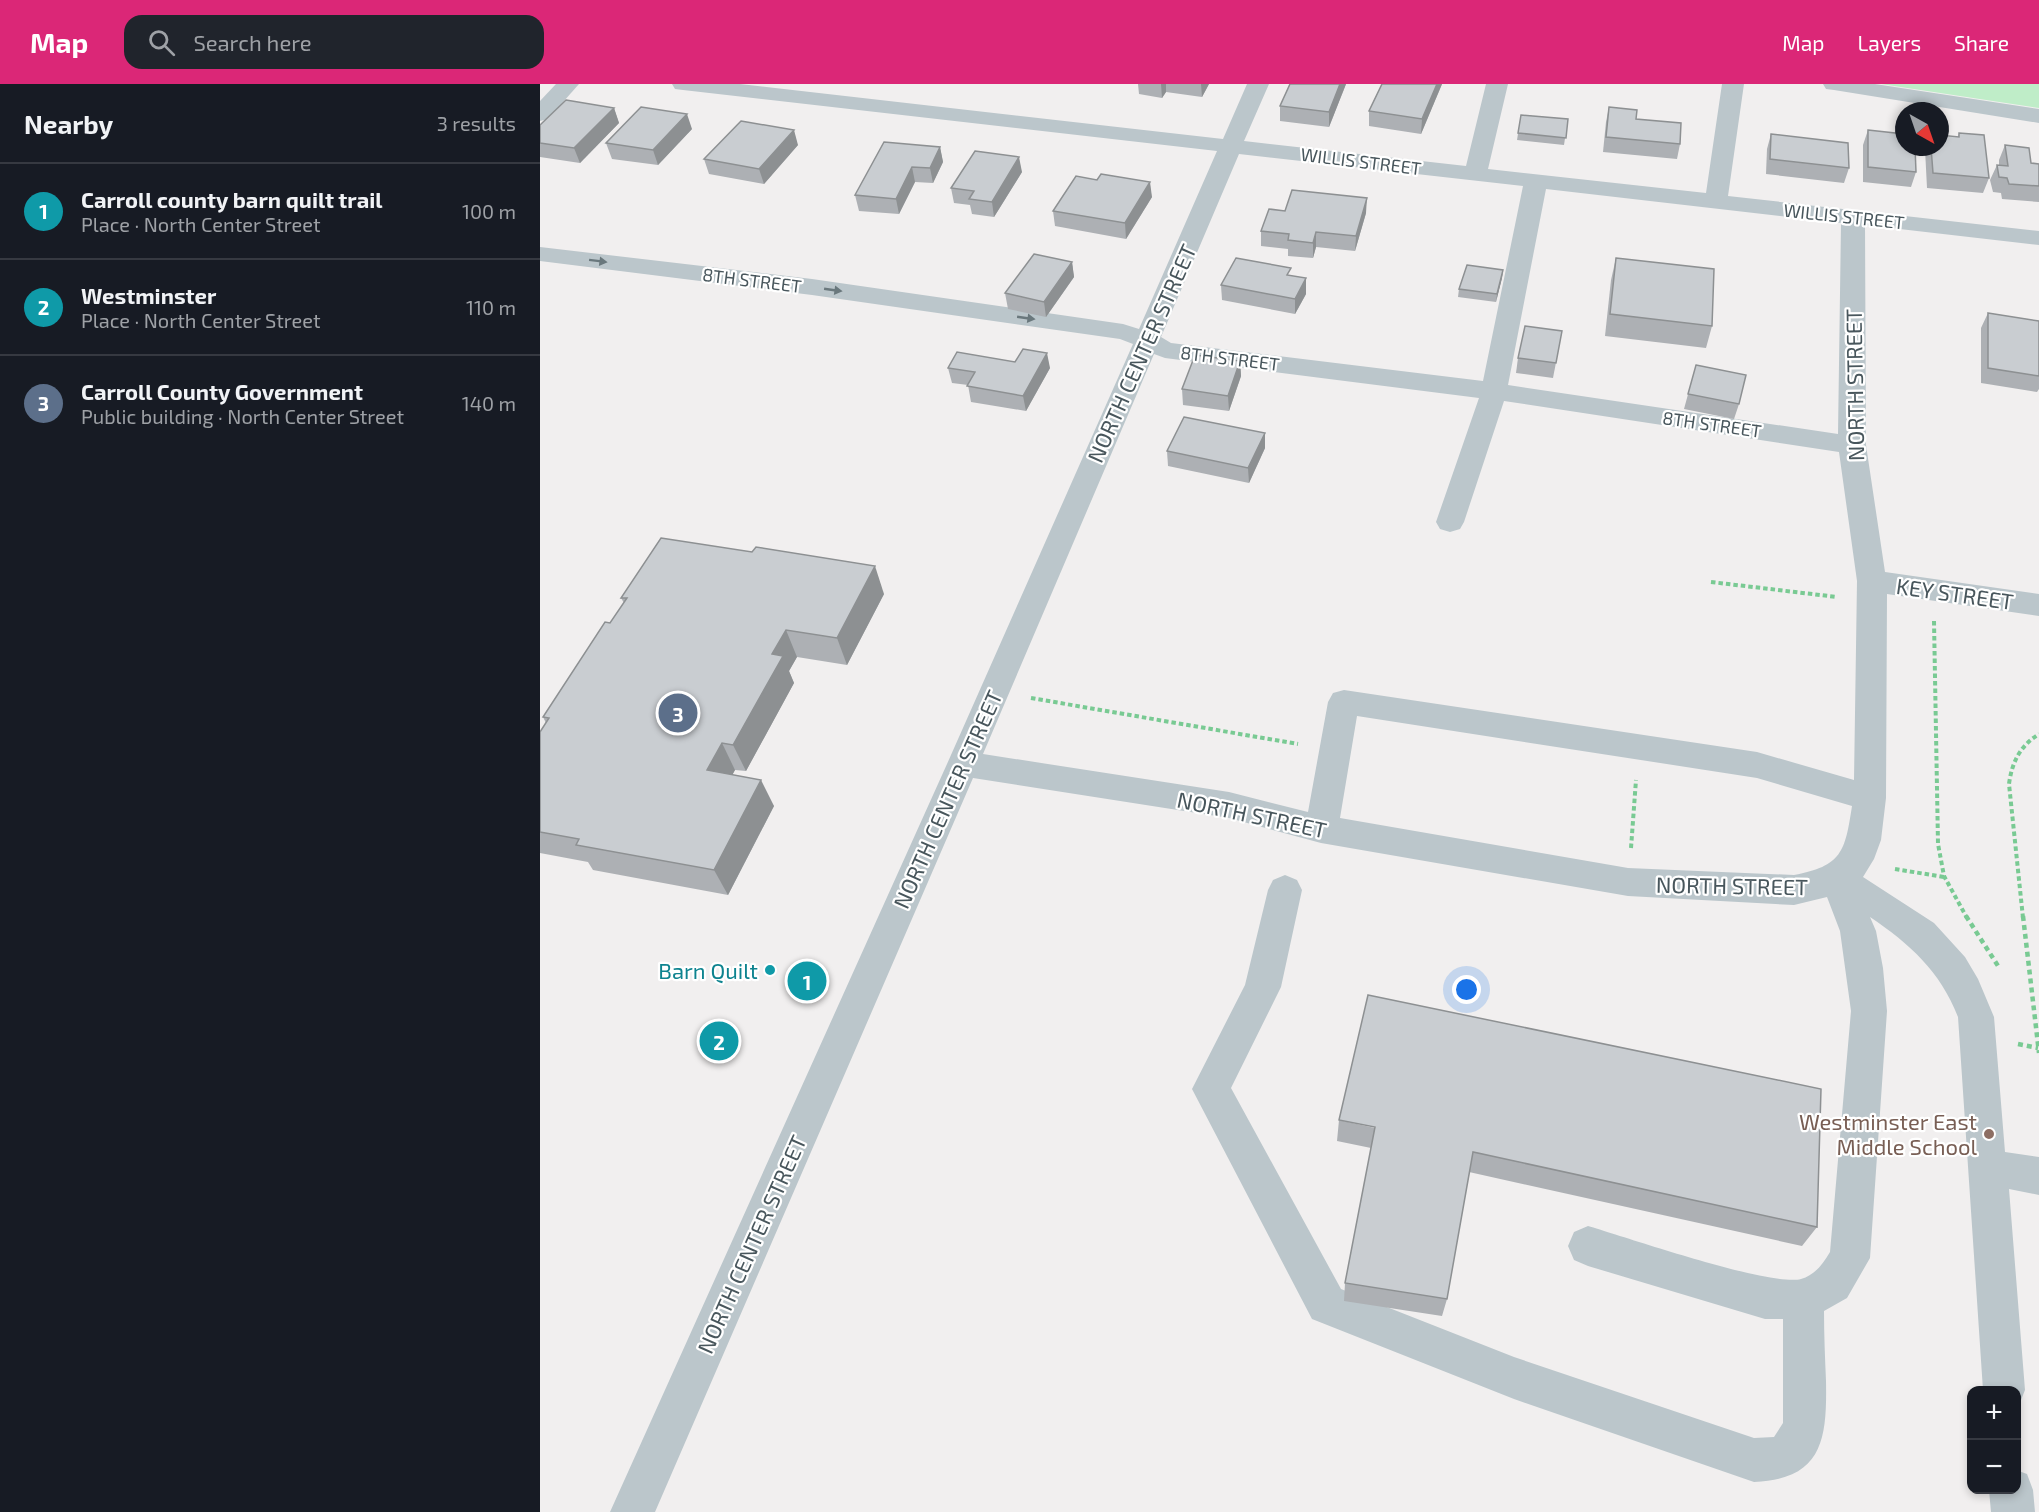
<!DOCTYPE html>
<html lang="en">
<head>
<meta charset="utf-8">
<style>
  :root { --surface:#171b24; --page:#20242c; --text:#f1f3f6; --muted:#9ea1a6; --line:#363941; --accent:#db2777 }
  body { margin:0; font-family:"Exo 2",sans-serif; background:var(--page); color:var(--text) }
  .controls { position:absolute; right:18px; bottom:18px; display:grid; overflow:hidden; border-radius:12px; box-shadow:0 3px 9px #0003 }
  .controls button { width:54px; height:54px; display:grid; place-items:center; padding:0; border:0; border-bottom:2px solid var(--line); background:var(--surface); color:var(--text); font:30px sans-serif }
  .compass { position:absolute; left:1355px; top:18px; width:54px; height:54px; border-radius:50%; background:var(--surface); box-shadow:0 3px 9px #0003; rotate:140deg }
  .you { position:absolute; left:927px; top:906px; width:21px; height:21px; margin:-15px; border:4px solid #fff; border-radius:50%; background:#1a73e8; box-shadow:0 0 0 9px #1a73e833 }
  .badge { display:grid; place-items:center; width:39px; height:39px; border-radius:50%; background:var(--accent); color:#fff; font-size:20px; font-weight:700 }
  .pin { position:absolute; translate:-50% -50%; border:3px solid #fff; box-shadow:0 2px 6px #0006 }
  .list { margin:0; padding:0; list-style:none }
  h2 { display:flex; justify-content:space-between; align-items:center; height:78px; margin:0; padding:0 24px; font-size:26px }
  h2 small { font-size:20px; font-weight:400; color:var(--muted) }
  .list li { display:grid; grid-template-columns:39px 1fr auto; gap:18px; align-items:center; box-sizing:border-box; height:96px; padding:0 24px; border-top:2px solid var(--line) }
  .list b { display:block; font-size:22px; white-space:nowrap }
  .list p { margin:0; font-size:20px; white-space:nowrap; color:var(--muted) }
  .list em { font-size:20px; font-style:normal; color:var(--muted) }
  .icon { flex:none; width:33px; height:33px; fill:none; stroke:currentColor; stroke-width:2; stroke-linecap:round; stroke-linejoin:round }
  .map { position:relative; flex:none; width:1499px; height:1428px; overflow:hidden }
  header { display:flex; align-items:center; gap:36px; box-sizing:border-box; height:84px; padding:0 30px; background:var(--accent); color:#fff }
  header strong { font-size:28px }
  nav { display:flex; gap:33px; margin-inline-start:auto; font-size:21px }
  .search { width:420px; height:54px; background:var(--page); display:flex; align-items:center; gap:15px; box-sizing:border-box; padding:0 21px; border-radius:18px; color:var(--muted); font-size:22px }
  main { display:flex }
  aside { flex:1; background:var(--surface) }
  .map>svg:first-child { display:block }
</style>
</head>
<body>
<header>
<strong>Map</strong>
<div class="search"><svg class="icon" aria-label="search" viewBox="0 0 24 24"><circle cx="10" cy="10" r="6"/><path d="M15 15l6 6"/></svg>Search here</div>
<nav><a>Map</a><a>Layers</a><a>Share</a></nav>
</header>
<main>
<aside>
<h2>Nearby<small>3 results</small></h2>
<ul class="list">
<li><span class="badge" style="background:#0f9aa8">1</span><div><b>Carroll county barn quilt trail</b><p>Place · North Center Street</p></div><em>100 m</em></li>
<li><span class="badge" style="background:#0f9aa8">2</span><div><b>Westminster</b><p>Place · North Center Street</p></div><em>110 m</em></li>
<li><span class="badge" style="background:#5c6f8a">3</span><div><b>Carroll County Government</b><p>Public building · North Center Street</p></div><em>140 m</em></li>
</ul>
</aside>
<div class="map">
<svg width="1499" height="1428" viewBox="0 0 1499 1428">
  <rect width="100%" height="100%" fill="#f1efef"/>
  <!-- green -->
  <path fill="#bfedc8" d="M 1341,0 L 1499,0 L 1499,24 Z"/>
  <g fill="none" stroke-linecap="round" stroke-linejoin="round">
    <!-- path-far1 -->
    <g stroke="#79ca93" stroke-width="4" stroke-dasharray="4.5 3" stroke-linecap="butt">
      <path d="M 1171,498 L 1297,513"/>
      <path d="M 1394,537 L 1398,760 L 1404,792 L 1427,834"/>
      <path d="M 491,614 L 758,660"/>
      <path d="M 1091,764 L 1096,696"/>
      <path d="M 1355,785 L 1404,793"/>
      <path d="M 1483,834 L 1469,700 C 1472,678 1480,662 1499,650"/>
    </g>
    <!-- path -->
    <g stroke="#79ca93" stroke-width="4.5" stroke-dasharray="5 4" stroke-linecap="butt">
      <path d="M 1426,832 L 1460,885"/>
      <path d="M 1483,832 L 1499,969"/>
      <path d="M 1478,960 L 1498,964"/>
    </g>
    <!-- minor -->
    <g fill="#bbc6cb" fill-rule="evenodd">
      <path d="M 16,0 L 39,0 L 8,35 L 0,37 L 0,17 Z"/>
      <path d="M 132,0 L 200,0 L 683,55 L 707,0 L 729,0 L 704,57 L 926,82 L 946,0 L 968,0 L 948,85 L 1166,109 L 1182,0 L 1204,0 L 1188,112 L 1499,147 L 1499,161 L 1325,141 L 1326,361 L 1345,488 L 1499,510 L 1499,532 L 1347,510 L 1346,714 L 1341,756 L 1334,775 L 1323,793 L 1394,839 L 1425,873 L 1438,895 L 1454,933 L 1465,1068 L 1499,1073 L 1499,1111 L 1469,1105 L 1485,1306 L 1479,1321 L 1476,1322 L 1476,1306 L 1443,1306 L 1418,933 C 1400,887 1370,860 1330,833 L 1336,847 L 1343,884 L 1347,927 L 1330,1174 L 1307,1214 L 1284,1227 C 1284,1251 1285,1274 1286,1297 C 1287,1355 1283,1395 1214,1398 L 974,1315 L 772,1235 L 652,1005 L 705,901 L 728,806 L 733,796 L 745,791 L 757,796 L 762,806 L 741,903 L 691,1004 L 801,1205 L 974,1273 L 1214,1354 L 1234,1353 L 1243,1339 L 1243,1235 L 1225,1235 L 1048,1182 L 1034,1176 L 1028,1162 L 1034,1148 L 1048,1142 C 1086,1153 1230,1203 1261,1195 C 1275,1191 1283,1180 1290,1168 L 1311,927 L 1300,847 L 1287,813 L 1254,821 L 1088,812 L 781,759 L 689,734 L 433,694 L 115,1428 L 70,1428 L 407,680 L 593,260 L 580,255 L 272,211 L 0,177 L 0,163 L 272,195 L 583,240 L 599,245 L 677,67 L 143,6 L 135,5 ZM 699,70 L 983,102 L 943,297 L 631,259 L 621,253 ZM 1006,105 L 1301,139 L 1298,350 L 968,301 ZM 614,270 L 625,274 L 939,314 L 896,438 L 900,445 L 910,448 L 920,445 L 924,438 L 964,317 L 1299,368 L 1317,497 L 1314,696 L 1217,668 L 804,606 L 793,609 L 788,618 L 768,728 L 689,708 L 443,670 ZM 817,632 L 1217,694 L 1312,722 C 1305,768 1302,782 1254,791 L 1088,784 L 800,734 Z"/>
      <path d="M 1283,0 L 1335,0 L 1499,25 L 1499,39 L 1294,6 L 1286,5 Z"/>
      <path d="M 1476,1386 L 1487,1390 L 1493,1406 L 1495,1428 L 1451,1428 L 1449,1406 L 1476,1406 Z"/>
    </g>
  </g>
  <!-- wall -->
  <g fill="#adb0b4">
    <path d="M 598,0 L 669,0 L 662,13 L 626,8 L 622,14 L 599,10 Z"/>
    <path d="M 750,0 L 806,0 L 789,43 L 740,37 L 740,22 Z"/>
    <path d="M 842,0 L 902,0 L 881,50 L 829,42 L 829,27 Z"/>
    <path d="M 1069,23 L 1096,35 L 1140,60 L 1137,75 L 1063,68 L 1066,38 Z"/>
    <path d="M 74,24 L 79,39 L 40,79 L 0,73 L 0,41 Z"/>
    <path d="M 981,31 L 1028,35 L 1024,61 L 977,56 Z"/>
    <path d="M 152,45 L 118,81 L 72,75 L 66,59 Z"/>
    <path d="M 1328,46 L 1376,88 L 1371,103 L 1323,98 L 1323,61 Z"/>
    <path d="M 1419,49 L 1449,94 L 1443,109 L 1387,104 L 1385,65 L 1386,63 L 1400,63 L 1418,53 Z"/>
    <path d="M 1231,50 L 1309,84 L 1304,99 L 1226,90 L 1227,65 Z"/>
    <path d="M 258,61 L 224,100 L 169,90 L 164,75 Z"/>
    <path d="M 1465,61 L 1491,79 L 1499,80 L 1499,118 L 1462,115 L 1461,109 L 1453,108 L 1450,96 L 1457,81 L 1459,82 L 1459,76 Z"/>
    <path d="M 400,63 L 403,78 L 393,99 L 375,98 L 359,130 L 319,127 L 315,111 Z"/>
    <path d="M 482,88 L 454,133 L 432,130 L 430,121 L 414,119 L 411,104 Z"/>
    <path d="M 557,96 L 612,113 L 586,155 L 515,142 L 513,127 Z"/>
    <path d="M 745,127 L 826,129 L 815,167 L 776,163 L 773,174 L 748,172 L 748,165 L 721,162 L 721,147 Z"/>
    <path d="M 1076,174 L 1172,242 L 1166,264 L 1065,252 L 1071,196 Z"/>
    <path d="M 532,178 L 534,193 L 506,233 L 468,225 L 465,209 Z"/>
    <path d="M 963,186 L 962,194 L 956,218 L 918,213 L 919,205 Z"/>
    <path d="M 751,191 L 766,210 L 755,230 L 682,216 L 681,201 Z"/>
    <path d="M 1448,229 L 1499,237 L 1499,305 L 1497,308 L 1441,299 L 1441,244 Z"/>
    <path d="M 1022,247 L 1013,294 L 976,289 L 978,274 Z"/>
    <path d="M 700,277 L 701,292 L 689,327 L 643,321 L 642,305 Z"/>
    <path d="M 1156,281 L 1199,320 L 1194,335 L 1144,325 Z"/>
    <path d="M 408,284 L 510,284 L 486,327 L 431,318 L 428,301 L 412,299 Z"/>
    <path d="M 725,349 L 725,364 L 709,399 L 628,382 L 627,367 Z"/>
    <path d="M 344,510 L 307,581 L 257,573 L 249,587 L 254,599 L 206,687 L 195,686 L 192,691 L 234,722 L 188,811 L 53,786 L 48,778 L 0,769 L 0,648 L 6,639 L 3,633 L 84,519 L 81,514 Z"/>
    <path d="M 799,1036 L 1277,1143 L 1262,1162 L 929,1088 L 907,1215 L 902,1232 L 804,1217 L 805,1199 L 831,1064 L 797,1057 Z"/>
  </g>
  <!-- shaded-wall -->
  <g fill="#8d9092">
    <path d="M 621,0 L 626,0 L 626,8 L 622,14 Z"/>
    <path d="M 661,0 L 669,0 L 662,13 Z"/>
    <path d="M 800,0 L 806,0 L 789,43 L 789,28 Z"/>
    <path d="M 897,0 L 902,0 L 881,50 L 882,35 Z"/>
    <path d="M 74,24 L 79,39 L 40,79 L 34,64 Z"/>
    <path d="M 147,30 L 152,45 L 118,81 L 113,66 Z"/>
    <path d="M 254,46 L 258,61 L 224,100 L 219,85 Z"/>
    <path d="M 400,63 L 403,78 L 393,99 L 390,84 Z"/>
    <path d="M 479,73 L 482,88 L 454,133 L 452,118 Z"/>
    <path d="M 372,83 L 375,98 L 359,130 L 356,115 Z"/>
    <path d="M 610,98 L 612,113 L 586,155 L 585,139 Z"/>
    <path d="M 827,114 L 826,129 L 815,167 L 816,152 Z"/>
    <path d="M 776,148 L 776,163 L 773,174 L 773,159 Z"/>
    <path d="M 532,178 L 534,193 L 506,233 L 504,218 Z"/>
    <path d="M 963,186 L 962,194 L 956,218 L 957,210 Z"/>
    <path d="M 766,194 L 766,210 L 755,230 L 755,215 Z"/>
    <path d="M 507,269 L 510,284 L 486,327 L 483,312 Z"/>
    <path d="M 700,277 L 701,292 L 689,327 L 688,312 Z"/>
    <path d="M 725,349 L 725,364 L 709,399 L 708,384 Z"/>
    <path d="M 335,482 L 344,510 L 307,581 L 297,554 Z"/>
    <path d="M 246,546 L 257,573 L 249,587 L 254,599 L 206,687 L 193,661 L 232,570 Z"/>
    <path d="M 182,659 L 195,686 L 181,712 L 167,686 Z"/>
    <path d="M 221,696 L 234,722 L 188,811 L 174,786 Z"/>
  </g>
  <!-- building -->
  <g fill="#c9cdd1" stroke="#8d9092" stroke-width="1.5">
    <path d="M 750,0 L 800,0 L 789,28 L 740,22 Z"/>
    <path d="M 842,0 L 897,0 L 882,35 L 829,27 Z"/>
    <path d="M 26,16 L 74,24 L 34,64 L 0,59 L 0,41 Z"/>
    <path d="M 101,23 L 147,30 L 113,66 L 66,59 Z"/>
    <path d="M 1069,23 L 1097,26 L 1096,35 L 1141,39 L 1140,60 L 1066,53 Z"/>
    <path d="M 981,31 L 1028,35 L 1026,54 L 978,49 Z"/>
    <path d="M 201,37 L 254,46 L 219,85 L 164,75 Z"/>
    <path d="M 1328,46 L 1364,50 L 1364,63 L 1375,63 L 1376,88 L 1328,83 Z"/>
    <path d="M 1419,49 L 1444,51 L 1449,94 L 1393,89 L 1391,63 L 1400,63 L 1400,51 L 1419,53 Z"/>
    <path d="M 1231,50 L 1308,59 L 1309,84 L 1230,75 Z"/>
    <path d="M 344,58 L 400,63 L 390,84 L 372,83 L 356,115 L 315,111 Z"/>
    <path d="M 1465,61 L 1489,64 L 1491,79 L 1499,80 L 1499,102 L 1469,100 L 1467,94 L 1459,93 L 1457,81 L 1468,82 Z"/>
    <path d="M 435,67 L 479,73 L 452,118 L 429,115 L 434,107 L 411,104 Z"/>
    <path d="M 561,90 L 610,98 L 585,139 L 513,127 L 536,92 L 557,96 Z"/>
    <path d="M 752,106 L 827,114 L 816,152 L 776,148 L 773,159 L 748,156 L 749,150 L 721,147 L 729,125 L 745,127 Z"/>
    <path d="M 494,170 L 532,178 L 504,218 L 465,209 Z"/>
    <path d="M 696,174 L 751,184 L 747,191 L 766,194 L 755,215 L 681,201 Z"/>
    <path d="M 1076,174 L 1174,185 L 1172,242 L 1070,230 Z"/>
    <path d="M 927,181 L 963,186 L 957,210 L 919,205 Z"/>
    <path d="M 1448,229 L 1499,237 L 1499,292 L 1448,284 Z"/>
    <path d="M 985,242 L 1022,247 L 1016,279 L 978,274 Z"/>
    <path d="M 483,265 L 507,269 L 483,312 L 427,302 L 435,288 L 408,284 L 417,268 L 475,278 Z"/>
    <path d="M 655,271 L 700,277 L 688,312 L 642,305 Z"/>
    <path d="M 1156,281 L 1206,291 L 1199,320 L 1148,310 Z"/>
    <path d="M 644,333 L 725,349 L 708,384 L 627,367 Z"/>
    <path d="M 121,454 L 212,468 L 216,463 L 335,482 L 297,554 L 246,546 L 232,570 L 243,572 L 193,661 L 182,659 L 167,686 L 221,696 L 174,786 L 36,761 L 39,755 L 0,748 L 0,648 L 9,634 L 3,633 L 65,538 L 70,539 L 87,514 L 81,514 Z"/>
    <path d="M 828,911 L 1281,1005 L 1277,1143 L 933,1068 L 907,1215 L 805,1199 L 835,1043 L 799,1036 Z"/>
  </g>
  <!-- one-way arrows -->
  <defs><path id="oneway-solid" d="M-6-.8H1V-3.2L6.5 0L1 3.2V.8H-6Z" transform="scale(1.5)"/></defs>
  <g fill="#6a787d">
    <use href="#oneway-solid" transform="translate(58 177) rotate(7)"/>
    <use href="#oneway-solid" transform="translate(293 206) rotate(8)"/>
    <use href="#oneway-solid" transform="translate(486 234) rotate(8)"/>
  </g>
  <!-- markers -->
  <circle fill="#0f9aa8" stroke="#fff" stroke-width="2" cx="230" cy="886" r="6"/>
  <circle fill="#8d6e63" stroke="#fff" stroke-width="2" cx="1449" cy="1050" r="6"/>
  <g text-anchor="middle" dominant-baseline="central" stroke-width="4.5" stroke-linejoin="round" paint-order="stroke">
    <!-- far-street labels -->
    <g font-size="18" fill="#48565c" stroke="#fff">
      <text transform="translate(821 77) rotate(7)">WILLIS STREET</text>
      <text transform="translate(1304 132) rotate(6)">WILLIS STREET</text>
      <text transform="translate(212 196) rotate(7)">8TH STREET</text>
      <text transform="translate(690 274) rotate(7)">8TH STREET</text>
      <text transform="translate(1172 340) rotate(8)">8TH STREET</text>
    </g>
    <!-- street labels -->
    <g font-size="22" fill="#48565c" stroke="#fff">
      <text transform="translate(601 269) rotate(-66)">NORTH CENTER STREET</text>
      <text transform="translate(1314 301) rotate(-91)">NORTH STREET</text>
      <text transform="translate(1415 509) rotate(8)">KEY STREET</text>
      <text transform="translate(407 715) rotate(-66)">NORTH CENTER STREET</text>
      <text transform="translate(712 730) rotate(12)">NORTH STREET</text>
      <text transform="translate(1192 801) rotate(1)">NORTH STREET</text>
      <text transform="translate(211 1160) rotate(-66)">NORTH CENTER STREET</text>
    </g>
    <!-- culture labels -->
    <g font-size="22" fill="#0d838f" stroke="#fff" text-anchor="end">
      <text x="218" y="886">Barn Quilt</text>
    </g>
    <!-- education labels -->
    <g font-size="22" fill="#785e54" stroke="#fff" text-anchor="end">
      <text x="1437" y="1037">Westminster East<tspan x="1437" dy="25">Middle School</tspan></text>
    </g>
  </g>
</svg>
<div class="controls">
<button>+</button>
<button>−</button>
</div>
<svg class="compass" viewBox="-18 -18 36 36"><path d="M0-13l5 13h-10z" fill="#e53935"/><path d="M0 13l5-13h-10z" fill="#9ea1a6"/></svg>
<div class="you"></div>
<div class="pin badge" style="left:267px;top:897px;background:#0f9aa8">1</div>
<div class="pin badge" style="left:179px;top:957px;background:#0f9aa8">2</div>
<div class="pin badge" style="left:138px;top:629px;background:#5c6f8a">3</div>
</div>
</main>
</body>
</html>
